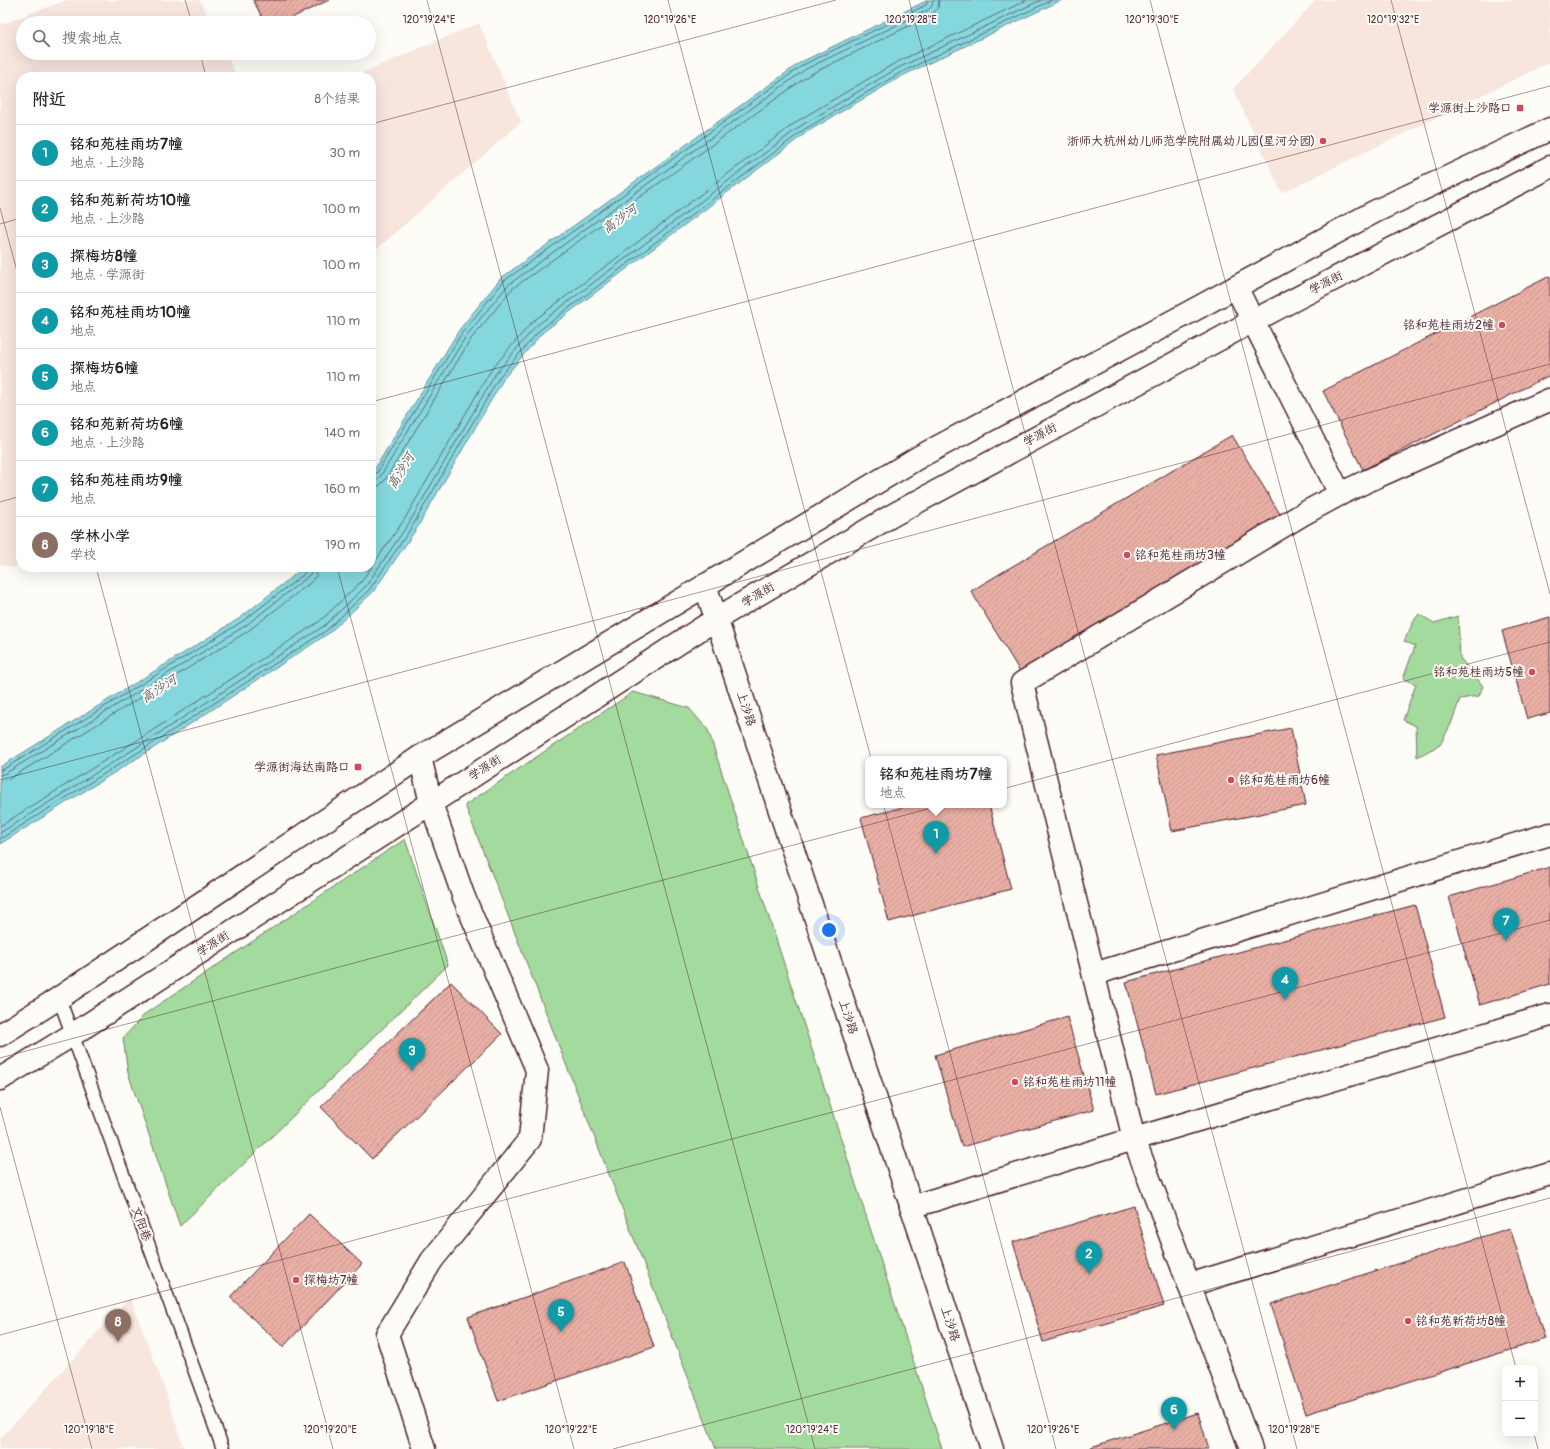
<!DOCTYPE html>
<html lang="zh">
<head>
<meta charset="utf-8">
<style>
  :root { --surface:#fff; --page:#f2f2f2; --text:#202124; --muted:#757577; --line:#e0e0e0; --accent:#ea580c }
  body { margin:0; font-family:Pangolin,"LXGW WenKai TC",sans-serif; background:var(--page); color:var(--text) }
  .controls { position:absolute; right:12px; bottom:12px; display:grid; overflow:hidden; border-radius:8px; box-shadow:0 4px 16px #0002 }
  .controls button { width:36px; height:36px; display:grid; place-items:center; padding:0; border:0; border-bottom:1px solid var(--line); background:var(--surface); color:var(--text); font:20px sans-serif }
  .you { position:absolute; left:829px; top:930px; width:14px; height:14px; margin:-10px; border:3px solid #fff; border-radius:50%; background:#1a73e8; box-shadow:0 0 0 6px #1a73e833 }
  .badge { display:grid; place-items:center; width:26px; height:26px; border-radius:50%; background:var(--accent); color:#fff; font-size:13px; font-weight:700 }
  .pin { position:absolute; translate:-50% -33px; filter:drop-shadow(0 1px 2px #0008) }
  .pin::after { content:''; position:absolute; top:21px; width:14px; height:12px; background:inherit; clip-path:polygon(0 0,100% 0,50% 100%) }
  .popup { position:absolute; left:865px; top:756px; width:142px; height:52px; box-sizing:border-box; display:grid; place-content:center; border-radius:8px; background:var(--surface); filter:drop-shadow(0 1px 3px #0005); font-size:13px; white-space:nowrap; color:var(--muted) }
  .popup b { font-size:15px; color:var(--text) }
  .popup::after { content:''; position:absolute; left:50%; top:100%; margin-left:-8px; border:8px solid transparent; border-top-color:var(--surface) }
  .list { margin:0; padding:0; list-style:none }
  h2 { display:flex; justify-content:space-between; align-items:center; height:52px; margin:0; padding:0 16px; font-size:17px }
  h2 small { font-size:13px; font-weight:400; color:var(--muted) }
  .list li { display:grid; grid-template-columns:26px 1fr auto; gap:12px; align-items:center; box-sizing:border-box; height:56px; padding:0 16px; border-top:1px solid var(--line) }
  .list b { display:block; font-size:15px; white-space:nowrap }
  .list p { margin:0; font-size:13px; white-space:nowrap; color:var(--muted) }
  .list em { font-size:13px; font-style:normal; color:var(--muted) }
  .icon { flex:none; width:22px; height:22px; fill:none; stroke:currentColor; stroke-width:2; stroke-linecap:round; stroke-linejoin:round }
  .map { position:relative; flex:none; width:1550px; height:1449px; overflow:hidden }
  .search { position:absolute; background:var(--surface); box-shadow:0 4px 16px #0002; left:16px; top:16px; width:360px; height:44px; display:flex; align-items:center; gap:10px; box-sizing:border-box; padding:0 14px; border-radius:22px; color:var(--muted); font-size:15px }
  .panel { position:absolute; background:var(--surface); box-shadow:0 4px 16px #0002; left:16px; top:72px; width:360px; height:500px; border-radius:16px }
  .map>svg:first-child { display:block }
</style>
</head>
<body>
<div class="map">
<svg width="1550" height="1449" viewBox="0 0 1550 1449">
  <defs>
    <pattern id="building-hatch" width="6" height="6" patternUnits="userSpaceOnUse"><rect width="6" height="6" fill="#e9afa5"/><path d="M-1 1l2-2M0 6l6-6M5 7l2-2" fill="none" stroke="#c9968e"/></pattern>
  </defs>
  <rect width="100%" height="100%" fill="#fdfcf7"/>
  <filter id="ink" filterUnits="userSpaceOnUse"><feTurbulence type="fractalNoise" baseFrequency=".025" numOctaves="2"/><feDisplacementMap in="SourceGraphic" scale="8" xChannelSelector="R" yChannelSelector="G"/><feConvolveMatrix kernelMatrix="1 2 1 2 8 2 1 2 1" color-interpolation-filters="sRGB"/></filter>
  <g filter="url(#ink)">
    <!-- built -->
    <g fill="#f7e5de">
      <path d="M 67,0 L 200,0 L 211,23 L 23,23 L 23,53 L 226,53 L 237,77 L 21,77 L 21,561 L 14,568 L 0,564 L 0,25 Z"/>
      <path d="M 1316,0 L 1550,0 L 1550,62 L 1282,193 L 1233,89 Z"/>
      <path d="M 479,23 L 521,122 L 371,254 L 371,77 L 352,77 Z"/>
      <path d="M 130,1297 L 164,1387 L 184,1449 L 0,1449 L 0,1439 Z"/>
    </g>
    <!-- green -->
    <g fill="#a3da9d" stroke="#767c64">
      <path d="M 1419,614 L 1434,623 L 1458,616 L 1460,658 L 1483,686 L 1479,696 L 1460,699 L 1451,724 L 1440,745 L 1417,757 L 1416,726 L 1403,720 L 1416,684 L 1403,679 L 1415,646 L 1404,641 L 1415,619 Z"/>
      <path d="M 633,692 L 689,708 L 708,730 L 942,1449 L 716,1449 L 465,805 Z"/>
      <path d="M 405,839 L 448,965 L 180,1226 L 128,1073 L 123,1038 L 146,1013 Z"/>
    </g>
    <!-- water -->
    <path fill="#85d7de" stroke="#6d8d96" d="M 928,0 L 1062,0 L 902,76 L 807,132 L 542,333 L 504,378 L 417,528 L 373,592 L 329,633 L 152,749 L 0,844 L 0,767 L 240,618 L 304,567 L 371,567 L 371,475 L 459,330 L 501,278 L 801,62 Z"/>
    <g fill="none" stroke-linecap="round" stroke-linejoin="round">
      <!-- shore -->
      <g stroke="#626973" stroke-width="1">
        <path d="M 371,476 L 376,474 L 462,333 L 504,281 L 803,65 L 926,5 L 928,0"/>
        <path d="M 371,481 L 377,480 L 380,477 L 466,336 L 508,285 L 806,69 L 928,10 L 932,6 L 933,0"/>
        <path d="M 371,487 L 379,486 L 385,480 L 471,339 L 512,289 L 809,75 L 931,15 L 938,8 L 939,0"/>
        <path d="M 0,770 L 4,769 L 243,621 L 303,575 L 306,570 L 307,567"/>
        <path d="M 0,775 L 6,773 L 245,626 L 306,578 L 311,573 L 312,567"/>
        <path d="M 0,781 L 9,779 L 248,631 L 310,583 L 316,576 L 318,567"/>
        <path d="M 0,826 L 144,736 L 320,621 L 361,582 L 404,520 L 491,370 L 532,322 L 799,120 L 895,63 L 1027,0"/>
        <path d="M 0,833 L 147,741 L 324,626 L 366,586 L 409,523 L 496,373 L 536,326 L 802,125 L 898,68 L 1041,0"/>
        <path d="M 0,839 L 150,745 L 327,630 L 370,589 L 413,525 L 500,376 L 540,330 L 805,129 L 900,73 L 1052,0"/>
      </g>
    </g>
    <!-- building -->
    <g fill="url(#building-hatch)" stroke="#4a1f2b">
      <path d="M 253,0 L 329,0 L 281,23 L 265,23 Z"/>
      <path d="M 1550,276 L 1550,375 L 1363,470 L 1323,391 Z"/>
      <path d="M 1232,435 L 1283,519 L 1022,675 L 971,591 Z"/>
      <path d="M 1550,617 L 1550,713 L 1527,719 L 1502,631 Z"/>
      <path d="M 1291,728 L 1306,805 L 1172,831 L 1156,755 Z"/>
      <path d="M 911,805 L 989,805 L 1011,889 L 889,922 L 861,818 Z"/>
      <path d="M 1550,867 L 1550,984 L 1480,1005 L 1449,897 Z"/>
      <path d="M 1415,905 L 1445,1017 L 1156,1094 L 1126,982 Z"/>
      <path d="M 451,982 L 502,1034 L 372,1159 L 321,1107 Z"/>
      <path d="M 1067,1017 L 1094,1110 L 962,1147 L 935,1055 Z"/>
      <path d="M 1134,1206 L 1164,1306 L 1043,1342 L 1013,1242 Z"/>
      <path d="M 309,1214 L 362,1264 L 283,1347 L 230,1297 Z"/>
      <path d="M 1510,1228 L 1545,1339 L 1306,1414 L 1271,1304 Z"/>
      <path d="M 625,1262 L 654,1347 L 498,1401 L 468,1317 Z"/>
      <path d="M 1198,1413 L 1209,1449 L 1091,1449 L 1091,1447 Z"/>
    </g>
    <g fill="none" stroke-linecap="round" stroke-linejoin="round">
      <defs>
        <path id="lane" d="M 59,998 L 223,1449"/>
        <g id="street">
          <path d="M 1340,494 L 1367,481 L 1549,400 L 1550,401"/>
          <path d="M 420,757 L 431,803 L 463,895 L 537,1070 L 530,1139 L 432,1260 L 387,1334 L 424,1449"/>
          <path d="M 1094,974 L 1550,834"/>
          <path d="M 911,1207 L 1134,1139 L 1022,683 L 1303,514 L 1340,494 L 1236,287"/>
          <path d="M 1189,1285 L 1550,1174"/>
          <path d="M 1251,1449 L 1134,1139 L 1550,1015"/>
        </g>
        <g id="secondary">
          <path d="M 705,585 L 992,1449"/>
          <path d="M 0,1035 L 59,998 L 420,757 L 919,457 L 1177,319 L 1374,212 L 1550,129"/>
          <path d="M 0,1079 L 72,1035 L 716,619 L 893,515 L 1253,321 L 1550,167"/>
        </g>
      </defs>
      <!-- lane casing -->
      <use href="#lane" stroke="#4a1f2b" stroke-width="15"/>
      <!-- street casing -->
      <use href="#street" stroke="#4a1f2b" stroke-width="25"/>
      <!-- secondary casing -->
      <use href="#secondary" stroke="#4a1f2b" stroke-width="25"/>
      <!-- lane -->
      <use href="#lane" stroke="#fdfcf7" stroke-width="12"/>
      <!-- street -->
      <use href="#street" stroke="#fdfcf7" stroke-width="22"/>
      <!-- secondary -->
      <use href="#secondary" stroke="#fdfcf7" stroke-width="22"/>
    </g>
  </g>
  <!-- ticks -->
  <path fill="none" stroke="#4a1f2b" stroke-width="1" stroke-opacity="0.45" d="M 185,0 L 192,23M 427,0 L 815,1449M 668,0 L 1056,1449M 909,0 L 1297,1449M 1150,0 L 1516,1368M 1391,0 L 1550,594M 200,53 L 206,77M 371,124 L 836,0M 0,208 L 21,286M 0,224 L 21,218M 371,402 L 1550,86M 0,502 L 21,496M 96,567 L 333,1449M 337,567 L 574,1449M 0,780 L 1550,364M 0,1058 L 1550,642M 0,1107 L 92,1449M 0,1335 L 1550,920M 1534,1434 L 1538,1449M 613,1449 L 1550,1198"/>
  <!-- markers -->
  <g fill="#d1495b" stroke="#fdfcf7" stroke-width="1.5">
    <rect x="1516" y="104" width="8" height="8" rx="2"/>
    <circle cx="1323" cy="141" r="4"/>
    <circle cx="1502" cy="325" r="4"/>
    <circle cx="1127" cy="555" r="4"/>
    <circle cx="1532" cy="672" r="4"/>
    <rect x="354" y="763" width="8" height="8" rx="2"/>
    <circle cx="1231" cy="780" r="4"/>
    <circle cx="1015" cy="1082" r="4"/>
    <circle cx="296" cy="1280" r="4"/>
    <circle cx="1408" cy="1321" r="4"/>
  </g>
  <g text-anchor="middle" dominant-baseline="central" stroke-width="4" stroke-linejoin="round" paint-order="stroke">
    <!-- poi labels -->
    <g font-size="12" fill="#4a1f2b" stroke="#fdfcf7" text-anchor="end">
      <text x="1512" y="108">学源街上沙路口</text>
      <text x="1315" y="141">浙师大杭州幼儿师范学院附属幼儿园(星河分园)</text>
      <text x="1494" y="325">铭和苑桂雨坊2幢</text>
      <text x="1135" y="555" text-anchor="start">铭和苑桂雨坊3幢</text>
      <text x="1524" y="672">铭和苑桂雨坊5幢</text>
      <text x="350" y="767">学源街海达南路口</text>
      <text x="1239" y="780" text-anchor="start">铭和苑桂雨坊6幢</text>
      <text x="1023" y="1082" text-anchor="start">铭和苑桂雨坊11幢</text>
      <text x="304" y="1280" text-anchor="start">探梅坊7幢</text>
      <text x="1416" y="1321" text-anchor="start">铭和苑新荷坊8幢</text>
    </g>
    <!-- street labels -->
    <g font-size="12" fill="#4a1f2b" stroke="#fdfcf7">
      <text transform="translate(1326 283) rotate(-27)">学源街</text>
      <text transform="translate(1040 435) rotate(-28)">学源街</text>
      <text transform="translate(758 595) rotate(-31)">学源街</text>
      <text transform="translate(746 709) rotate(72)">上沙路</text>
      <text transform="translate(485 768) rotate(-33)">学源街</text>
      <text transform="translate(213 944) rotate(-33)">学源街</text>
      <text transform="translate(848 1017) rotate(72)">上沙路</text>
      <text transform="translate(141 1224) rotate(70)">文阳巷</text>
      <text transform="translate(950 1324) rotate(72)">上沙路</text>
    </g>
    <!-- water labels -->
    <g font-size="13" font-style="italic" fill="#5c5661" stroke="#fdfcf7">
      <text transform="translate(620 219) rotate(-36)">高沙河</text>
      <text transform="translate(401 471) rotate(-59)">高沙河</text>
      <text transform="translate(159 689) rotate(-33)">高沙河</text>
    </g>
  </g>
  <g font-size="10" text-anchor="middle" fill="#4a1f2b" stroke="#fdfcf7" stroke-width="4" stroke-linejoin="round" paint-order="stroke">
    <text x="429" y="23">120°19'24"E</text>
    <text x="670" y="23">120°19'26"E</text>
    <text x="911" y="23">120°19'28"E</text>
    <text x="1152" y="23">120°19'30"E</text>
    <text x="1393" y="23">120°19'32"E</text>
    <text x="89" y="1433">120°19'18"E</text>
    <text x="330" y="1433">120°19'20"E</text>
    <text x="571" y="1433">120°19'22"E</text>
    <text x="812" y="1433">120°19'24"E</text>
    <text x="1053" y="1433">120°19'26"E</text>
    <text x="1294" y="1433">120°19'28"E</text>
  </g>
</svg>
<div class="controls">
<button>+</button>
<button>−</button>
</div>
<div class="you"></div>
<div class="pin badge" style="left:936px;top:854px;background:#0f9aa8">1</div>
<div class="popup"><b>铭和苑桂雨坊7幢</b>地点</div>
<div class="pin badge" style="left:1089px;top:1274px;background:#0f9aa8">2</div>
<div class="pin badge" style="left:412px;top:1071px;background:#0f9aa8">3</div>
<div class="pin badge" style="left:1285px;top:1000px;background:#0f9aa8">4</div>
<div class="pin badge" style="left:561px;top:1332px;background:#0f9aa8">5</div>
<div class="pin badge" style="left:1174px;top:1430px;background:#0f9aa8">6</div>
<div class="pin badge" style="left:1506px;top:941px;background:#0f9aa8">7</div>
<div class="pin badge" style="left:118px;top:1342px;background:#8d6e63">8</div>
<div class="search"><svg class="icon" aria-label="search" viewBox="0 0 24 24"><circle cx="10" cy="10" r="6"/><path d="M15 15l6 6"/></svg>搜索地点</div>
<section class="panel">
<h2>附近<small>8个结果</small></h2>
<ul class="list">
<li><span class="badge" style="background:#0f9aa8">1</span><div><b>铭和苑桂雨坊7幢</b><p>地点 · 上沙路</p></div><em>30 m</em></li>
<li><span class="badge" style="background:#0f9aa8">2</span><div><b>铭和苑新荷坊10幢</b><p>地点 · 上沙路</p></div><em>100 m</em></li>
<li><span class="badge" style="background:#0f9aa8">3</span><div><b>探梅坊8幢</b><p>地点 · 学源街</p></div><em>100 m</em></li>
<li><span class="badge" style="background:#0f9aa8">4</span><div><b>铭和苑桂雨坊10幢</b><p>地点</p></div><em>110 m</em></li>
<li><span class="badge" style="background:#0f9aa8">5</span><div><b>探梅坊6幢</b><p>地点</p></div><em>110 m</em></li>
<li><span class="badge" style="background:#0f9aa8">6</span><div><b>铭和苑新荷坊6幢</b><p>地点 · 上沙路</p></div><em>140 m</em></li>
<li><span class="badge" style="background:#0f9aa8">7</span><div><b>铭和苑桂雨坊9幢</b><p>地点</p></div><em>160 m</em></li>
<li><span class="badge" style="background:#8d6e63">8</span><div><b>学林小学</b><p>学校</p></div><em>190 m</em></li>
</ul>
</section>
</div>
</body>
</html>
